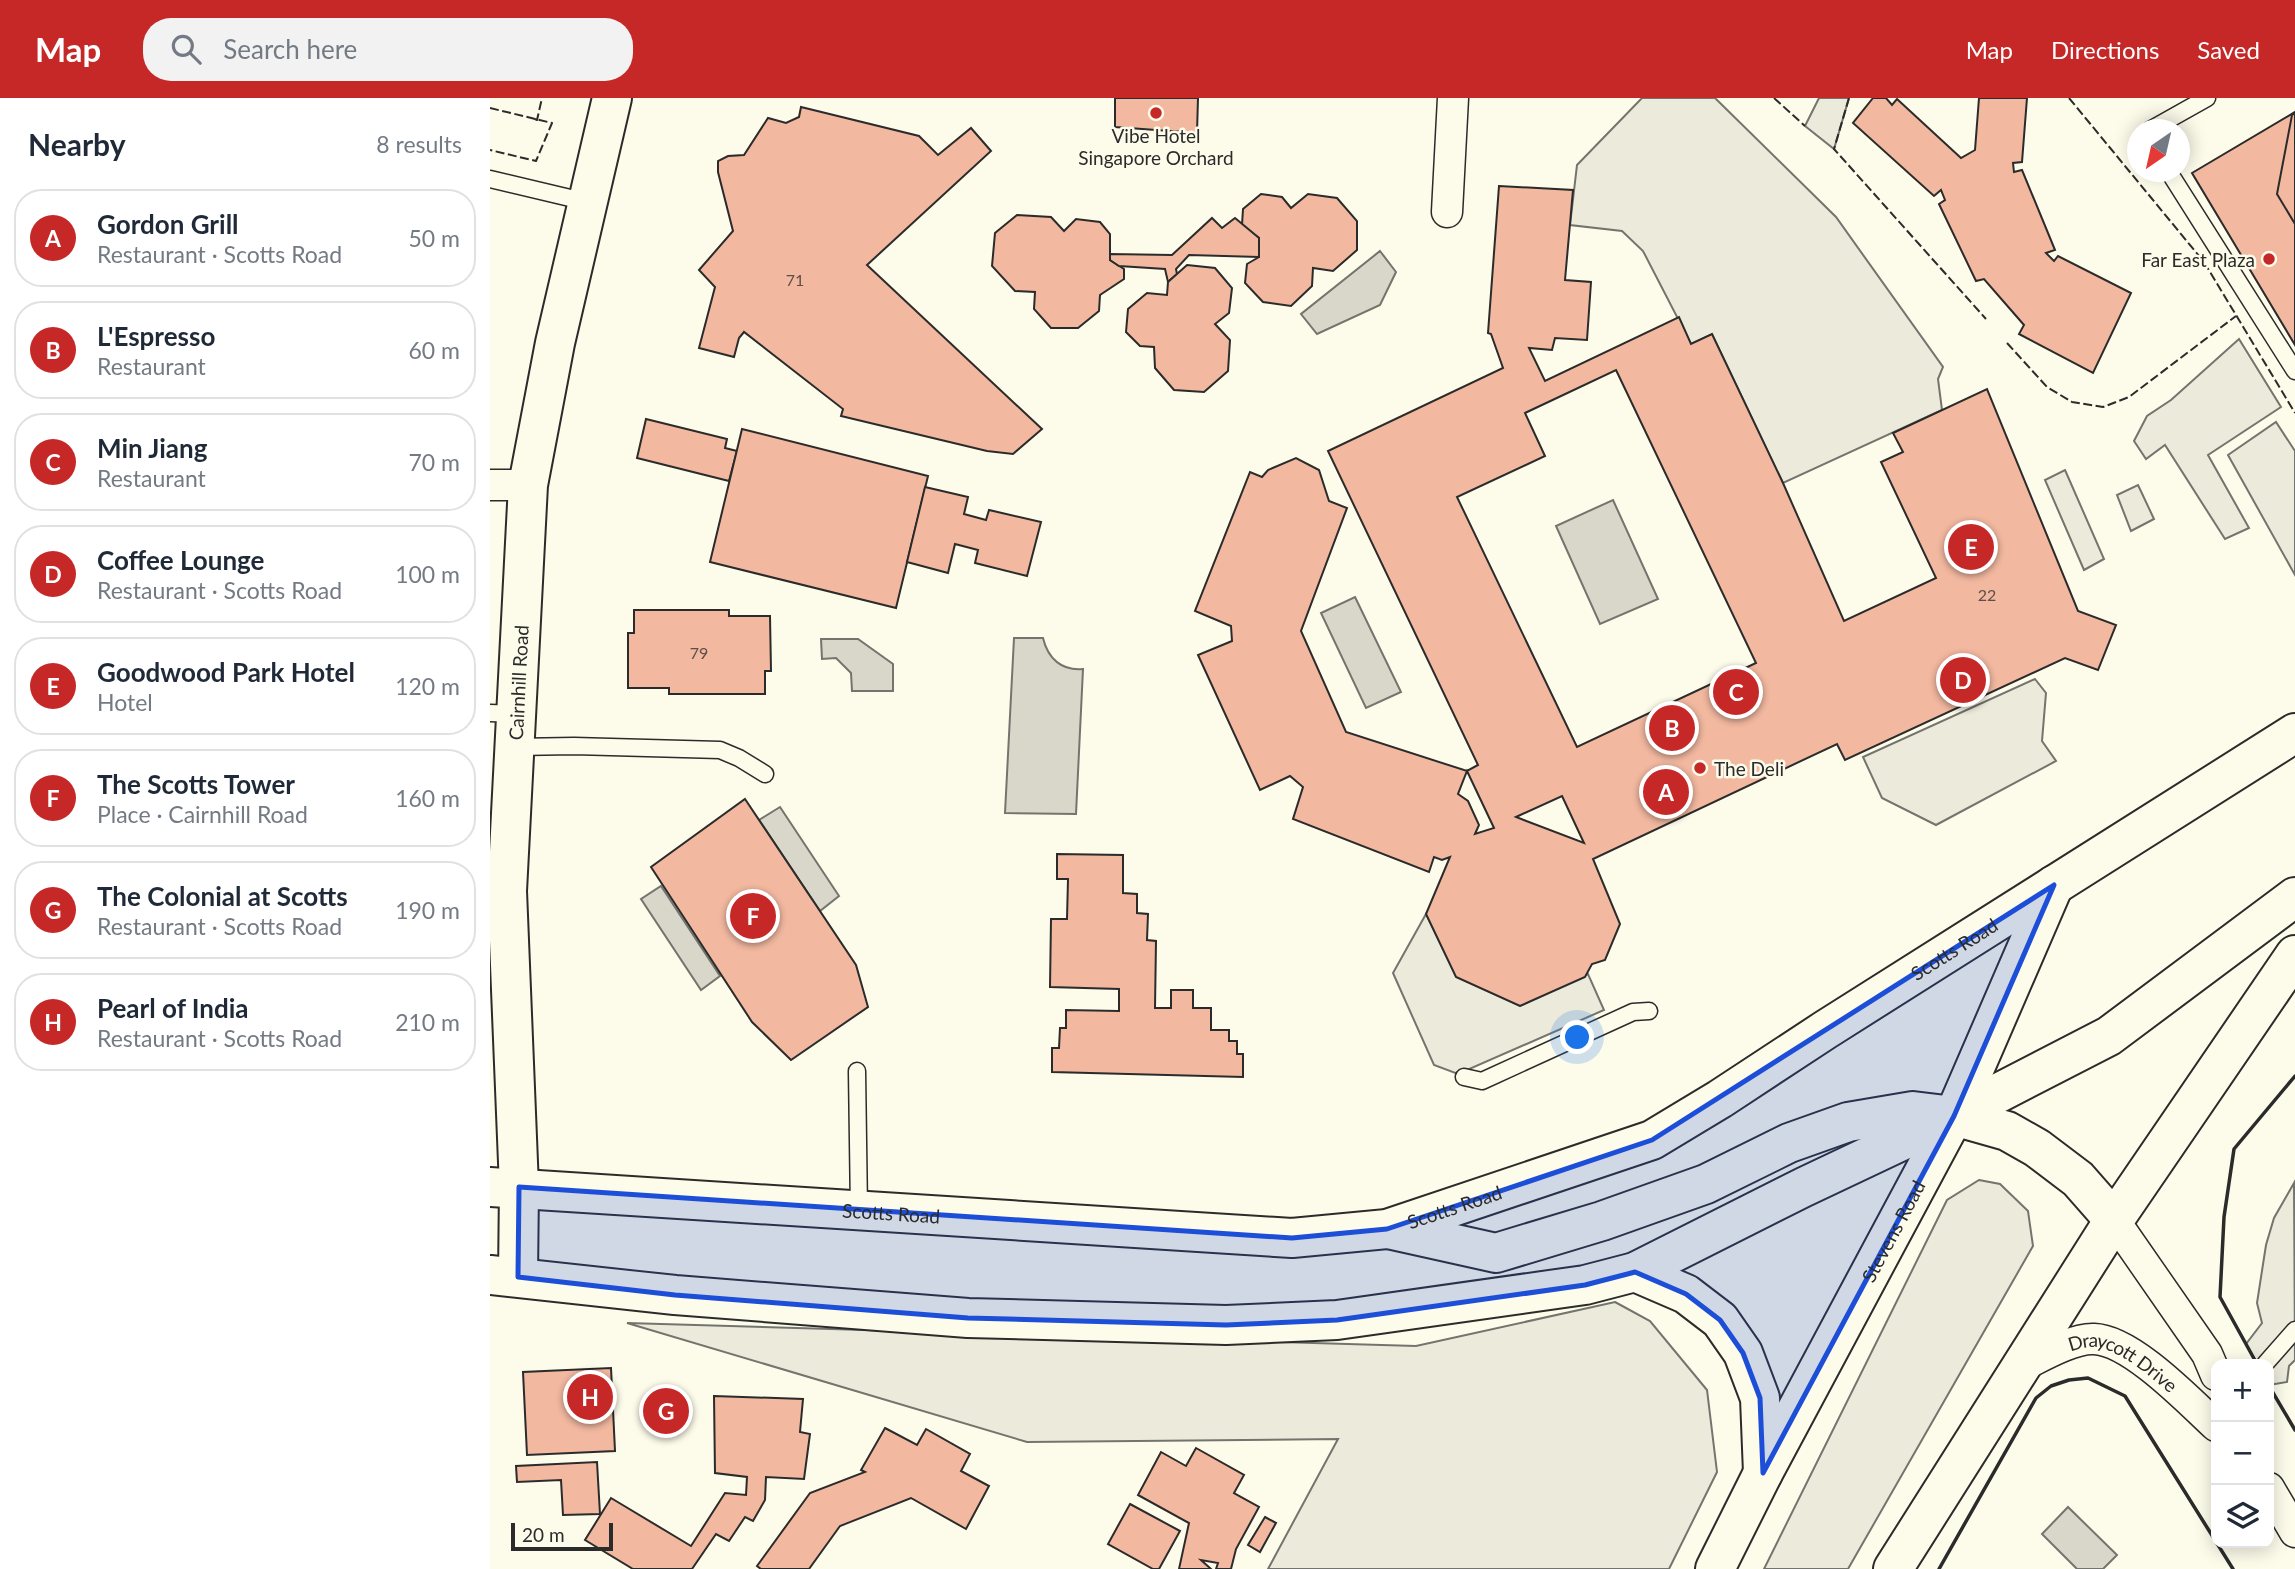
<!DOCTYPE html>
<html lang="en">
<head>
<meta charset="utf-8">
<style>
  :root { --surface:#fff; --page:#f2f2f3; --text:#1f2937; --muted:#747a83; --line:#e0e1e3; --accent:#c62828 }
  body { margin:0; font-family:Lato,sans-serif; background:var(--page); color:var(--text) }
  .controls { position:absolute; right:21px; bottom:21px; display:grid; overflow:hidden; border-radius:14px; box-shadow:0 4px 18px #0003 }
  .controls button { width:63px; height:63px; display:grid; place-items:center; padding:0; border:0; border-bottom:2px solid var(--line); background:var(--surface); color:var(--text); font:35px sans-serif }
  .compass { position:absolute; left:1637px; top:21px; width:63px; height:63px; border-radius:50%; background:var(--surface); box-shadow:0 4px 18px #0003; rotate:214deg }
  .scale { position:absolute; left:21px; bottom:18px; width:102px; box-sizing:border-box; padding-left:7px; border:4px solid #2b2b2b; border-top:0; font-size:19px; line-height:24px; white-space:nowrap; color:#2b2b2b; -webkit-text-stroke:5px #fdfbea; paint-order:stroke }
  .you { position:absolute; left:1088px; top:940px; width:24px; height:24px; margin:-18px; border:5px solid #fff; border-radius:50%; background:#1a73e8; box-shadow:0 0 0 10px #1a73e833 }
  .badge { display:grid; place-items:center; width:46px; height:46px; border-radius:50%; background:var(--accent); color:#fff; font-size:23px; font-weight:700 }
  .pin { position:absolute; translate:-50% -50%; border:4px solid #fff; box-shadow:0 2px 7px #0006 }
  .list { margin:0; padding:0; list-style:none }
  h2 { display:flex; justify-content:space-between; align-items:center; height:91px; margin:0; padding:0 28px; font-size:30px }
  h2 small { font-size:23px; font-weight:400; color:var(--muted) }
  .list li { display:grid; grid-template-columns:46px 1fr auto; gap:21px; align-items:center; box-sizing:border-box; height:98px; margin:0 14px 14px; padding:0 14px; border:2px solid var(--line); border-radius:28px }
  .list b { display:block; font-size:26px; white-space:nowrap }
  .list p { margin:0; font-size:23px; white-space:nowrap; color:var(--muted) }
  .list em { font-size:23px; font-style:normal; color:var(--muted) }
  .icon { flex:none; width:38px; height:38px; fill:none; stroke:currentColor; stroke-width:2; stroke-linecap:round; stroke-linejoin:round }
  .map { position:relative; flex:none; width:1805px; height:1471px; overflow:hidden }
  header { display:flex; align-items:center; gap:42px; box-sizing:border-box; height:98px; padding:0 35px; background:var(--accent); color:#fff }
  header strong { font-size:33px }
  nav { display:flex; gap:38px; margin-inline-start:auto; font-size:24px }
  .search { width:490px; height:63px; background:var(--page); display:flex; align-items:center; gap:18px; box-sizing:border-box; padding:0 24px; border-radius:28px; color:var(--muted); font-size:26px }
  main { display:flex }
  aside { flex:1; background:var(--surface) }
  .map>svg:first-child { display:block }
</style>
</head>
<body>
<header>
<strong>Map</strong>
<div class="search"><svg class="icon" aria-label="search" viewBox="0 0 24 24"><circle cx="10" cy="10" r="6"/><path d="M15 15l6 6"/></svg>Search here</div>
<nav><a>Map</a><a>Directions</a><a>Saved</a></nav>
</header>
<main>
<aside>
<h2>Nearby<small>8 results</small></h2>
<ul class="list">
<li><span class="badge">A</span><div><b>Gordon Grill</b><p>Restaurant · Scotts Road</p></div><em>50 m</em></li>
<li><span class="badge">B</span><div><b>L'Espresso</b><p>Restaurant</p></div><em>60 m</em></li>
<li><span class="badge">C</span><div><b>Min Jiang</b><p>Restaurant</p></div><em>70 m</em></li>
<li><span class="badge">D</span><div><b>Coffee Lounge</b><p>Restaurant · Scotts Road</p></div><em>100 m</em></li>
<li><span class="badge">E</span><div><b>Goodwood Park Hotel</b><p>Hotel</p></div><em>120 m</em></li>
<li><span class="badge">F</span><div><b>The Scotts Tower</b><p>Place · Cairnhill Road</p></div><em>160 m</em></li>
<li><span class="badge">G</span><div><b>The Colonial at Scotts</b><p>Restaurant · Scotts Road</p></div><em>190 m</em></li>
<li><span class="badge">H</span><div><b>Pearl of India</b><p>Restaurant · Scotts Road</p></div><em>210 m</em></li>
</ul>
</aside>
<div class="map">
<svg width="1805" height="1471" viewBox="0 0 1805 1471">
  <rect width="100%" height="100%" fill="#fdfbea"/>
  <!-- green -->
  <g fill="#ecebdb" stroke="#74746e" stroke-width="2">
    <path d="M 1489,1082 L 1510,1086 L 1538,1113 L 1543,1148 L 1358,1471 L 1274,1471 L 1457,1102 Z"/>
    <path d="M 1125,1204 L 1160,1223 L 1217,1292 L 1227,1374 L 1179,1471 L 778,1471 L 848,1341 L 537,1344 L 137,1225 L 926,1248 Z"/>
  </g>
  <!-- parking -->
  <g fill="#eceadb" stroke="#74746e" stroke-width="2">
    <path d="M 1152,0 L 1225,0 L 1346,119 L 1453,269 L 1448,281 L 1452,312 L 1293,385 L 1222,236 L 1201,246 L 1153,153 L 1132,133 L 1080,127 L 1087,67 Z"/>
    <path d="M 1329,0 L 1359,0 L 1344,51 L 1315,28 Z"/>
    <path d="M 1749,241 L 1791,309 L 1718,357 L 1759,430 L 1735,441 L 1675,347 L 1656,361 L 1644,343 L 1657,318 L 1681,302 Z"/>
    <path d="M 1786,324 L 1805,353 L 1805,477 L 1738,357 Z"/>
    <path d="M 1575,372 L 1614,461 L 1594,472 L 1555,382 Z"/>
    <path d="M 1648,387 L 1664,421 L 1641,433 L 1627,397 Z"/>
    <path d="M 1545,581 L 1556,595 L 1552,643 L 1566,663 L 1446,727 L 1392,700 L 1373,659 Z"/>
    <path d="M 936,816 L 967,879 L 1030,908 L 1098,876 L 1114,912 L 968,976 L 944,967 L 903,875 Z"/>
    <path d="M 1804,1085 L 1805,1262 L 1799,1268 L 1797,1284 L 1779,1287 L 1779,1266 L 1767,1266 L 1756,1246 L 1772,1225 L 1767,1205 L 1776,1147 L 1784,1120 Z"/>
  </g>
  <!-- water -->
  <g fill="#d8d7c9" stroke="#74746e" stroke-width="2">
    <path d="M 890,153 L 906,174 L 890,207 L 827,236 L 811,216 Z"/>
    <path d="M 1123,402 L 1168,501 L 1110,526 L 1066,428 Z"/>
    <path d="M 865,499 L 911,594 L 876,610 L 831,515 Z"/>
    <path d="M 524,540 L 553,540 C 558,561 572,573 593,571 L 586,716 L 515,715 Z"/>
    <path d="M 331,541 L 368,541 L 403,566 L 403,593 L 362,593 L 361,575 L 346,560 L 332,561 Z"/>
    <path d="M 290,709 L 349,798 L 330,813 L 269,722 Z"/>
    <path d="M 171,788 L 230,878 L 211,892 L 151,801 Z"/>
    <path d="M 1578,1409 L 1627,1457 L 1613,1471 L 1587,1471 L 1552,1436 Z"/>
  </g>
  <!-- building -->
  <g fill="#f2b8a0" stroke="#2b2b2b" stroke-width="2" fill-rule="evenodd">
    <path d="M 625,0 L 708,0 L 707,35 L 625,29 Z"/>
    <path d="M 1383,0 L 1396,0 L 1402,7 L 1407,1 L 1471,60 L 1485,52 L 1489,0 L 1537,0 L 1532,64 L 1523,65 L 1524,74 L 1532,72 L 1565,152 L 1556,155 L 1564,163 L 1568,158 L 1641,195 L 1603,275 L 1529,236 L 1534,227 L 1494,181 L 1486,183 L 1449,106 L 1455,102 L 1451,92 L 1444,98 L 1363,25 Z"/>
    <path d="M 311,9 L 429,38 L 448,57 L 481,30 L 501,53 L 377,167 L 552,331 L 523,356 L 497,353 L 351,318 L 353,311 L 254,234 L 249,240 L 244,259 L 209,250 L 225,189 L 209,172 L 243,133 L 228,74 L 228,63 L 238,58 L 254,57 L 278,20 L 296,25 L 309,19 Z"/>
    <path d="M 1805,14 L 1805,247 L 1702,75 Z"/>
    <path d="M 1805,15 L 1805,126 L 1787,96 L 1802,17 Z"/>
    <path d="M 1009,88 L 1083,92 L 1075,182 L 1101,184 L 1097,242 L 1065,240 L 1062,252 L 1039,250 L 1055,283 L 1189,219 L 1201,246 L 1222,236 L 1293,385 L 1354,523 L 1446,480 L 1391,364 L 1413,354 L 1403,335 L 1497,291 L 1588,513 L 1626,527 L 1608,572 L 1575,560 L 1355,662 L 1347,646 L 1103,761 L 1130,826 L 1115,862 L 1102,866 L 1095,879 L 1030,908 L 966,879 L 936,816 L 960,759 L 952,762 L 944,759 L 939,774 L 803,721 L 813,689 L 800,678 L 770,692 L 708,557 L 742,543 L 741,528 L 705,513 L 760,374 L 772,379 L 778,372 L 806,360 L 829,372 L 839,403 L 857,410 L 811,533 L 856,634 L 977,673 L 988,667 L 838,353 L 1013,270 L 1001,236 L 998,235 ZM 1126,272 L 1266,565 L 1087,649 L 967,399 L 1055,358 L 1035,315 ZM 977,673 L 1004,730 L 985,736 L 989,727 L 978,703 L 968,696 ZM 1072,698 L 1094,745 L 1026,719 Z"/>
    <path d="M 771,96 L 792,99 L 801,110 L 818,96 L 847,100 L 867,123 L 867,152 L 843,173 L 823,170 L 822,188 L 801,208 L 773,204 L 755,185 L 757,166 L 769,159 L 769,140 L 752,127 L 753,111 Z"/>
    <path d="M 527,117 L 561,119 L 574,133 L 586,121 L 610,124 L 620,136 L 620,162 L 634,171 L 634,181 L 610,197 L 609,213 L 588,230 L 561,230 L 544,211 L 545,194 L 525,193 L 502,168 L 505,135 Z"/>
    <path d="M 722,120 L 732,130 L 745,120 L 769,140 L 769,159 L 699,157 L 686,171 L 687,176 L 678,184 L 675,171 L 629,168 L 620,162 L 620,156 L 682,157 Z"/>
    <path d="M 697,167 L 725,170 L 742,190 L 739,215 L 725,226 L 740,242 L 738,273 L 714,294 L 684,292 L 665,270 L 664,249 L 650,248 L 636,234 L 638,211 L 657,195 L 677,197 L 678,184 Z"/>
    <path d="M 156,321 L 237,341 L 235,350 L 247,353 L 239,383 L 147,360 Z"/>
    <path d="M 252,331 L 438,378 L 406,510 L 220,464 Z"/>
    <path d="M 435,389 L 478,399 L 474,416 L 496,422 L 499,412 L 551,424 L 537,478 L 485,465 L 488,452 L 465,446 L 458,475 L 417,464 Z"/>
    <path d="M 144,512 L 239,512 L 239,518 L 280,518 L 281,573 L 275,573 L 275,596 L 179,596 L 179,590 L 138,590 L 138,535 L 144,535 Z"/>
    <path d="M 255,701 L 366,867 L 378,909 L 301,962 L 262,924 L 161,769 Z"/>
    <path d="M 567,756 L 633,757 L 633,795 L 647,796 L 647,815 L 658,816 L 657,842 L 666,843 L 665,910 L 681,910 L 681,892 L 703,892 L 703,910 L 721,910 L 721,932 L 739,932 L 739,943 L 747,943 L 747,956 L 753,956 L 753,979 L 562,974 L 562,950 L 569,950 L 570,930 L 576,930 L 576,912 L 629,913 L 629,891 L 560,889 L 561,821 L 577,821 L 578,781 L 567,781 Z"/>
    <path d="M 121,1270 L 125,1353 L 37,1357 L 33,1274 Z"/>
    <path d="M 224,1298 L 313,1301 L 310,1334 L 320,1336 L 314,1381 L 276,1379 L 275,1402 L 263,1423 L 255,1419 L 239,1443 L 226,1436 L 202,1471 L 143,1471 L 95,1442 L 121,1400 L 201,1448 L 235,1395 L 256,1397 L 257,1379 L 225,1375 Z"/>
    <path d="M 395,1330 L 427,1347 L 436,1331 L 480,1356 L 471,1373 L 499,1388 L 476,1431 L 421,1400 L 350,1428 L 319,1471 L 271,1471 L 267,1468 L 320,1395 L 375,1374 L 371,1372 Z"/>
    <path d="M 706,1350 L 754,1377 L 744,1395 L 769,1409 L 746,1451 L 741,1471 L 726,1471 L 728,1465 L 711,1462 L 721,1471 L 689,1471 L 699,1425 L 648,1397 L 671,1354 L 696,1368 Z"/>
    <path d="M 107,1364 L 110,1416 L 73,1417 L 71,1382 L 27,1384 L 26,1368 Z"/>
    <path d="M 640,1406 L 690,1433 L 669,1471 L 663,1471 L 618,1446 Z"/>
    <path d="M 775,1419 L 786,1425 L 770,1454 L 758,1447 Z"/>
  </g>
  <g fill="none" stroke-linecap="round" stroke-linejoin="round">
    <defs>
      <g id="lane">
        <path d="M 1660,32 L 1717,0"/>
        <path d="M 1679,74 L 1805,273"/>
        <path d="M 0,81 L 97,104"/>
        <path d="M 0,615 L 27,616"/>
        <path d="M 25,649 L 84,648 L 230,652 L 249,660 L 275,676"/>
        <path d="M 367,973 L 369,1113"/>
        <path d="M 974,979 L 992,983 L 1143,914 L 1159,913"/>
        <path d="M 1775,1266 L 1805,1232"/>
      </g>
      <g id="street">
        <path d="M 957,114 L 963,0"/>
        <path d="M 0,387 L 38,387"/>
        <path d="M 1624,1122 L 1717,1256 L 1726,1277"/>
        <path id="s1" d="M 1528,1270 C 1549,1260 1582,1240 1604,1241 C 1641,1242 1699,1303 1726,1328"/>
        <path d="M 1779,1390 L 1805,1434"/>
      </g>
      <g id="secondary">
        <path id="s2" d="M 28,1179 L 29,1089 L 17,793 L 38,387 L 65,245 L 122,0"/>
        <path id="s3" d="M 1225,1471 L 1273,1375 L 1464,1018 L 1564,787"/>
        <path d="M 1403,1471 L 1624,1122 L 1805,857"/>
      </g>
      <g id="primary">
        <path id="s4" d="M 0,1089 L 802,1140 L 897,1131 L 1162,1042 L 1230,1001 L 1335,932 L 1805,635"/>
        <path d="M 898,1131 L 1006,1155 L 1112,1123 L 1216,1086 L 1299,1045 L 1358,1024 L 1423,1013 L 1464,1018 L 1517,1033 L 1547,1050 L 1588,1081 L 1624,1122"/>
        <path d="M 1145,1174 L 1196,1196 L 1230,1222 L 1253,1255 L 1270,1300 L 1273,1375"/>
        <path d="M 0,1177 L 185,1197 L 478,1220 L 736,1227 L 847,1222 L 1095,1187 L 1145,1174 L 1314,1089 L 1464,1018 L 1619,938 L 1805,799"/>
      </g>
    </defs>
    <!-- lane casing -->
    <use href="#lane" stroke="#2b2b2b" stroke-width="19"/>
    <!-- street casing -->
    <use href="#street" stroke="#2b2b2b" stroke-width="33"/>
    <!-- secondary casing -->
    <use href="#secondary" stroke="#2b2b2b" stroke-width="42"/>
    <!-- primary casing -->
    <use href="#primary" stroke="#2b2b2b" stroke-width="42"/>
    <!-- lane -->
    <use href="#lane" stroke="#fdfbea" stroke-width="16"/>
    <!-- street -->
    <use href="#street" stroke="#fdfbea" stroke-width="30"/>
    <!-- secondary -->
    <use href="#secondary" stroke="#fdfbea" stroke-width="38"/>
    <!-- primary -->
    <use href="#primary" stroke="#fdfbea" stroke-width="38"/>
    <!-- fence -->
    <g stroke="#2b2b2b" stroke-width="2" stroke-dasharray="9 3.5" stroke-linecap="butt">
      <path d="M 1284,0 L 1315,28"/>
      <path d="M 1359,0 L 1344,51 L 1496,221"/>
      <path d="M 1579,0 L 1714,164 L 1805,315"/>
      <path d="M 0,10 L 62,25 L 46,63 L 0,52"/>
      <path d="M 45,21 L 47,22 L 52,0"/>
      <path d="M 1517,245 L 1557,289 L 1582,304 L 1613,309 L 1639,299 L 1746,218"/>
    </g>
    <!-- wall -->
    <g stroke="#2b2b2b" stroke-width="3.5">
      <path d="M 1767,1266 L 1730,1199 L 1734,1119 L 1744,1051 L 1805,978"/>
      <path d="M 1779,1288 L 1805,1332"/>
      <path d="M 1449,1471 L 1546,1300 L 1561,1288 L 1579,1282 L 1598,1280 L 1635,1298 L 1743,1471"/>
    </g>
  </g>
  <!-- marked area -->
  <path fill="#1d4ed8" fill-opacity="0.2" stroke="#1d4ed8" stroke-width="5" stroke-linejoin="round" d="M 1564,787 L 1464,1018 L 1273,1375 L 1270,1300 L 1253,1255 L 1230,1222 L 1196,1196 L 1145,1174 L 1095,1187 L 847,1222 L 736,1227 L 478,1220 L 185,1197 L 28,1179 L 29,1089 L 802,1140 L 897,1131 L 1162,1042 Z"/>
  <!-- markers -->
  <g fill="#c62828" stroke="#fdfbea" stroke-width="2.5">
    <circle cx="666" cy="15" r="7"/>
    <circle cx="1779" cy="161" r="7"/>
    <circle cx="1210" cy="670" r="7"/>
  </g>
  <g text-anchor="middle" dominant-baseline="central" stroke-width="5" stroke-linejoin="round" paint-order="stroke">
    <!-- number labels -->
    <g font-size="16" fill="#5d4e48">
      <text x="305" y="181">71</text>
      <text x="1497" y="496">22</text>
      <text x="209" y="554">79</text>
    </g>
    <!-- poi labels -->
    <g font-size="19" fill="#2b2b2b" stroke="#fdfbea">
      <text x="666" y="37">Vibe Hotel<tspan x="666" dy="22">Singapore Orchard</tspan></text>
      <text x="1765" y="161" text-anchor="end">Far East Plaza</text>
      <text x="1224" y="670" text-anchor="start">The Deli</text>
    </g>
    <!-- street labels -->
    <g font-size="19" fill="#2b2b2b" stroke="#fdfbea">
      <text stroke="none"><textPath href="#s2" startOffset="595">Cairnhill Road</textPath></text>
      <text stroke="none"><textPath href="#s4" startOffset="1536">Scotts Road</textPath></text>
      <text stroke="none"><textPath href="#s4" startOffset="970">Scotts Road</textPath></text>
      <text stroke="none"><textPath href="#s4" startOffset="402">Scotts Road</textPath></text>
      <text stroke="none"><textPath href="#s3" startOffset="382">Stevens Road</textPath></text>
      <text stroke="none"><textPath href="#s1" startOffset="117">Draycott Drive</textPath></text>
    </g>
  </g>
</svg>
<div class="controls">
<button>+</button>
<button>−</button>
<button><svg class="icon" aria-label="layers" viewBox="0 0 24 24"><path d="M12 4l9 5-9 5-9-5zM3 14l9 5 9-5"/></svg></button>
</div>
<svg class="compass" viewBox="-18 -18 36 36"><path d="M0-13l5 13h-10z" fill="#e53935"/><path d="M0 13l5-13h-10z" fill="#747a83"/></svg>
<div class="scale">20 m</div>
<div class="you"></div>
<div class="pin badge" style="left:1176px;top:694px">A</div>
<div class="pin badge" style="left:1182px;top:630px">B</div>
<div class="pin badge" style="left:1246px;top:594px">C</div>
<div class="pin badge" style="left:1473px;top:582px">D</div>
<div class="pin badge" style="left:1481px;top:449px">E</div>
<div class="pin badge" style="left:263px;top:818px">F</div>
<div class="pin badge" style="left:176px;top:1313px">G</div>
<div class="pin badge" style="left:100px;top:1299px">H</div>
</div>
</main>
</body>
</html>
